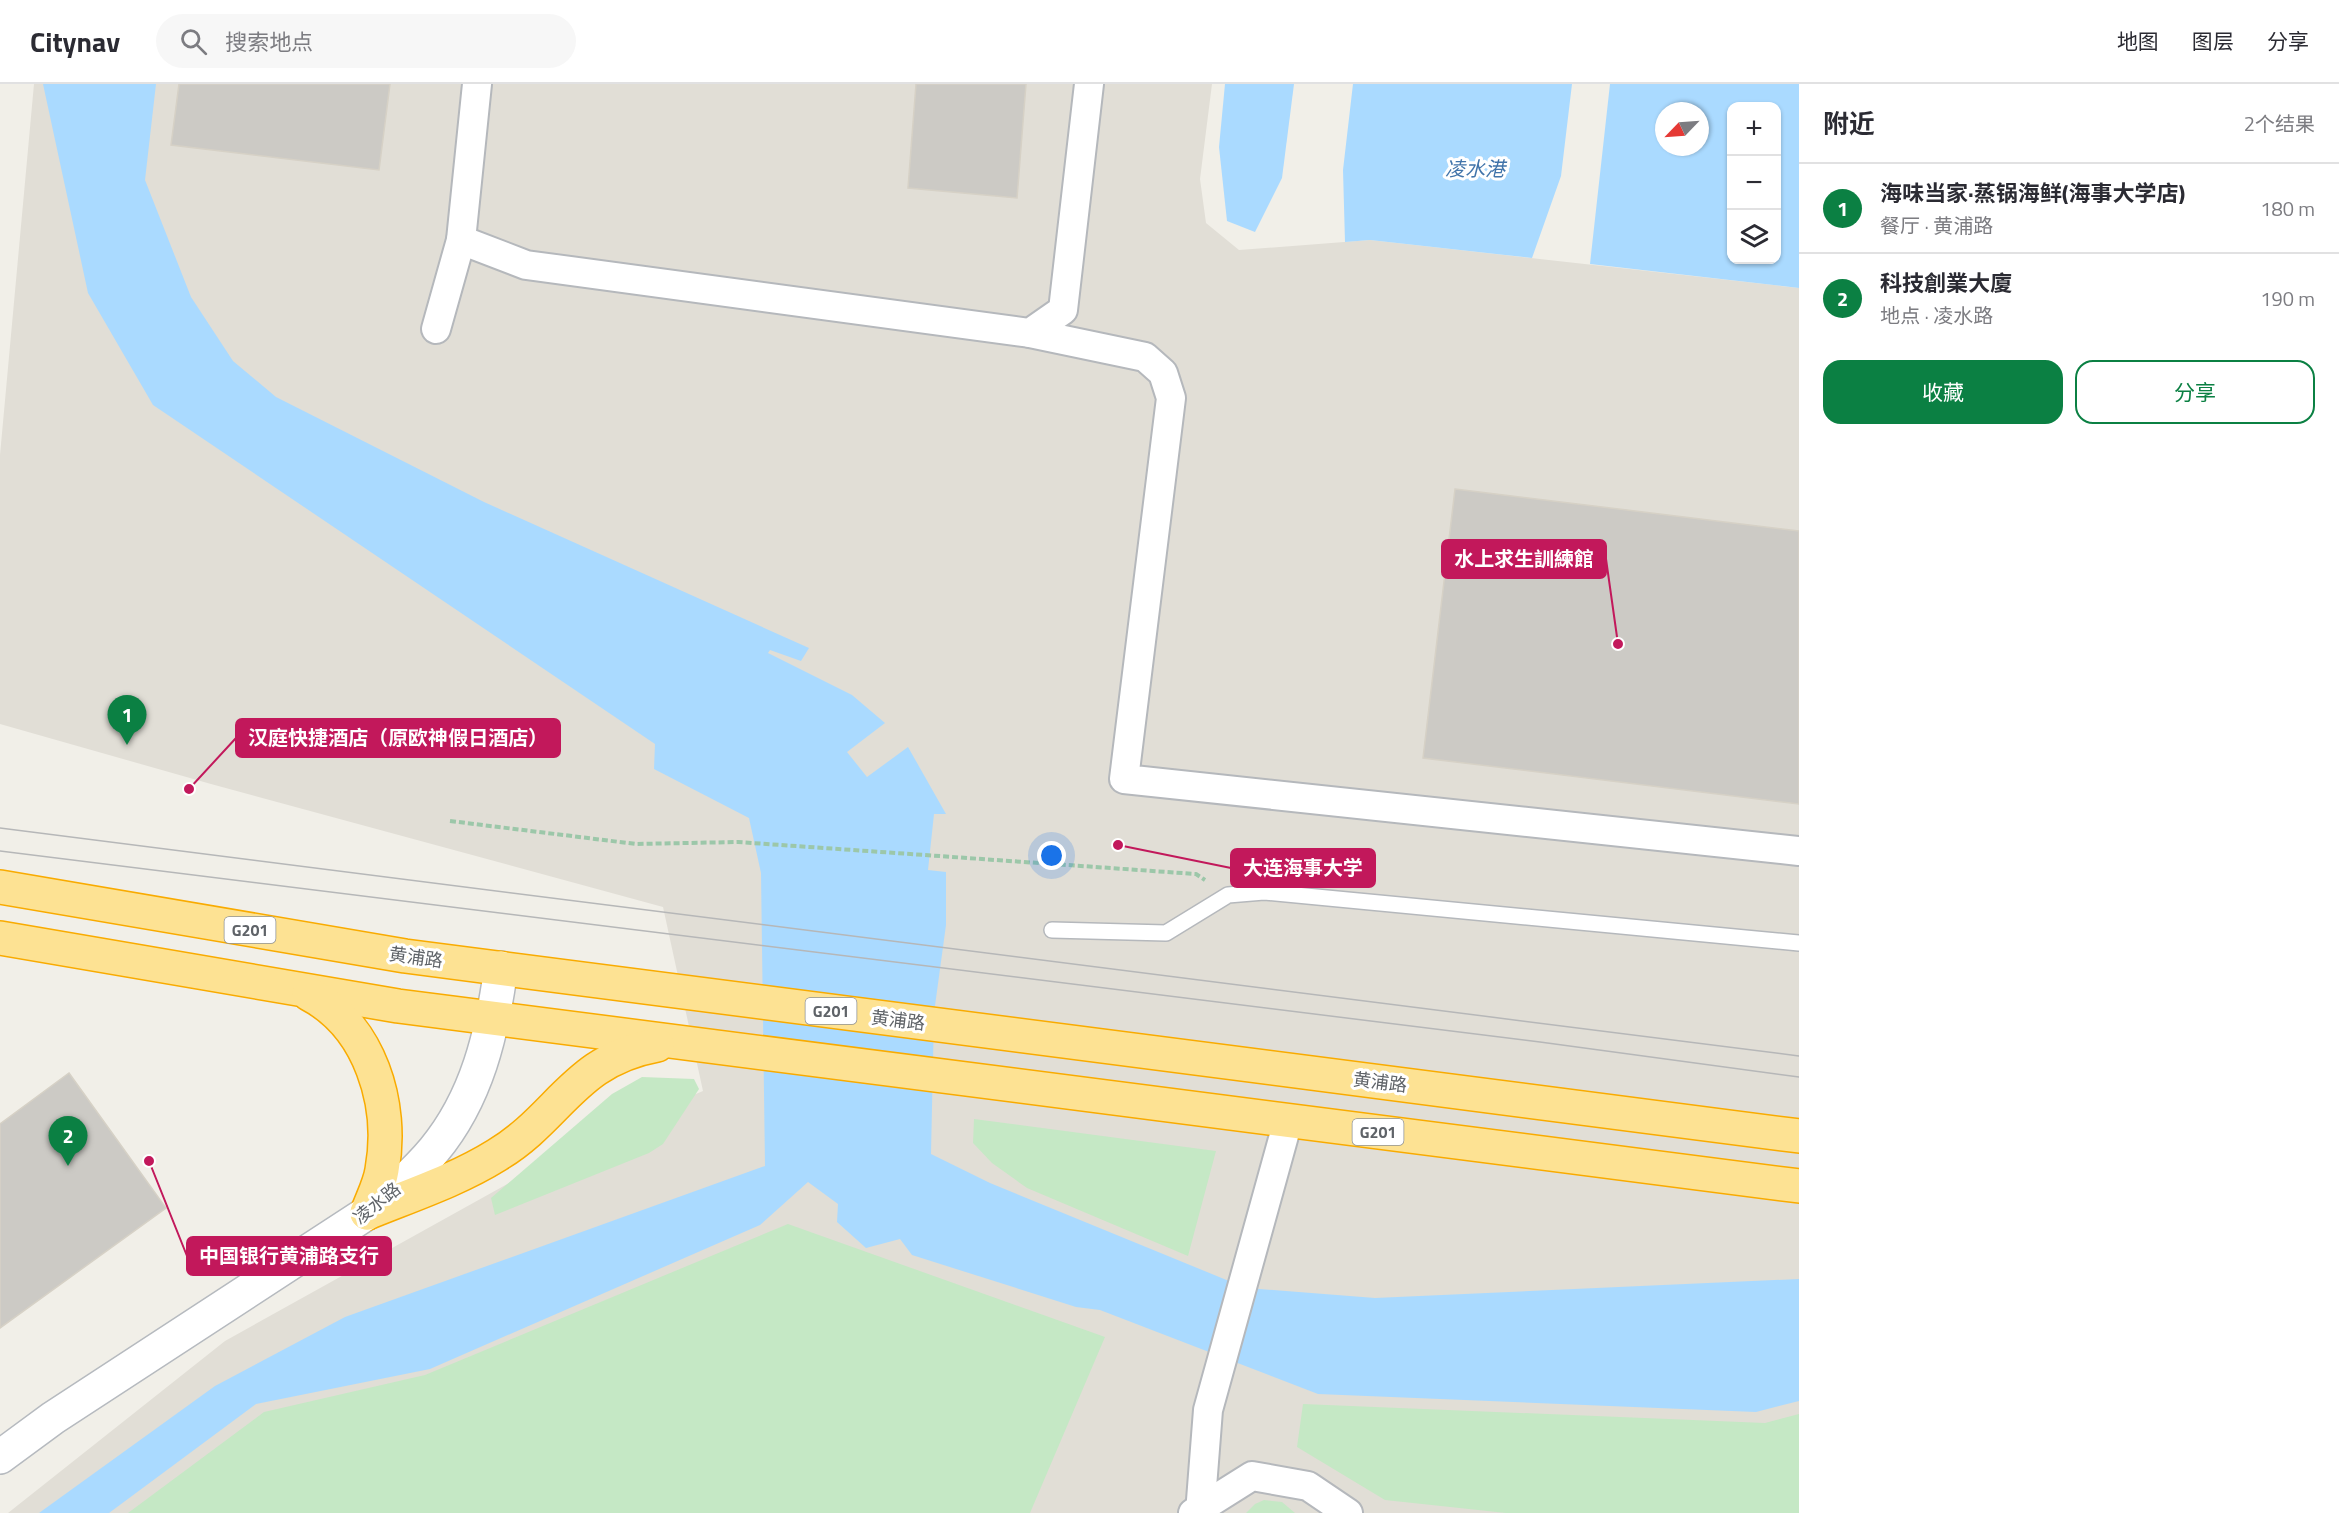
<!DOCTYPE html>
<html lang="zh">
<head>
<meta charset="utf-8">
<style>
  :root { --surface:#fff; --page:#f7f7f7; --text:#2b2b33; --muted:#7c7c81; --line:#e1e1e2; --accent:#0b8043 }
  body { margin:0; font-family:"Titillium Web","Noto Sans SC",sans-serif; background:var(--page); color:var(--text) }
  .controls { position:absolute; right:18px; top:18px; display:grid; overflow:hidden; border-radius:12px; box-shadow:0 2px 4px #0004 }
  .controls button { width:54px; height:54px; display:grid; place-items:center; padding:0; border:0; border-bottom:2px solid var(--line); background:var(--surface); color:var(--text); font:30px sans-serif }
  .compass { position:absolute; left:1655px; top:18px; width:54px; height:54px; border-radius:50%; background:var(--surface); box-shadow:0 2px 4px #0004; rotate:245deg }
  .you { position:absolute; left:1052px; top:772px; width:21px; height:21px; margin:-15px; border:4px solid #fff; border-radius:50%; background:#1a73e8; box-shadow:0 0 0 9px #1a73e833 }
  .badge { display:grid; place-items:center; width:39px; height:39px; border-radius:50%; background:var(--accent); color:#fff; font-size:20px; font-weight:700 }
  .pin { position:absolute; translate:-50% -50px; filter:drop-shadow(0 2px 3px #0008) }
  .pin::after { content:''; position:absolute; top:32px; width:21px; height:18px; background:inherit; clip-path:polygon(0 0,100% 0,50% 100%) }
  .list { margin:0; padding:0; list-style:none }
  h2 { display:flex; justify-content:space-between; align-items:center; height:78px; margin:0; padding:0 24px; font-size:26px }
  h2 small { font-size:20px; font-weight:400; color:var(--muted) }
  .list li { display:grid; grid-template-columns:39px 1fr auto; gap:18px; align-items:center; box-sizing:border-box; height:90px; padding:0 24px; border-top:2px solid var(--line) }
  .list b { display:block; font-size:22px; white-space:nowrap }
  .list p { margin:0; font-size:20px; white-space:nowrap; color:var(--muted) }
  .list em { font-size:20px; font-style:normal; color:var(--muted) }
  .actions { display:flex; gap:12px; padding:18px 24px }
  .actions a { flex:1; padding:14px 0; border:2px solid var(--accent); border-radius:18px; text-align:center; font-size:21px; color:var(--accent) }
  .actions .main { background:var(--accent); color:#fff }
  .icon { flex:none; width:33px; height:33px; fill:none; stroke:currentColor; stroke-width:2; stroke-linecap:round; stroke-linejoin:round }
  .map { position:relative; flex:none; width:1799px; height:1429px; overflow:hidden }
  header { display:flex; align-items:center; gap:36px; box-sizing:border-box; height:84px; padding:0 30px; background:var(--surface); border-bottom:2px solid var(--line) }
  header strong { font-size:28px }
  nav { display:flex; gap:33px; margin-inline-start:auto; font-size:21px }
  .search { width:420px; height:54px; background:var(--page); display:flex; align-items:center; gap:15px; box-sizing:border-box; padding:0 21px; border-radius:33px; color:var(--muted); font-size:22px }
  main { display:flex }
  aside { flex:1; background:var(--surface) }
  .map>svg:first-child { display:block }
</style>
</head>
<body>
<header>
<strong>Citynav</strong>
<div class="search"><svg class="icon" aria-label="search" viewBox="0 0 24 24"><circle cx="10" cy="10" r="6"/><path d="M15 15l6 6"/></svg>搜索地点</div>
<nav><a>地图</a><a>图层</a><a>分享</a></nav>
</header>
<main>
<div class="map">
<svg width="1799" height="1429" viewBox="0 0 1799 1429">
  <rect width="100%" height="100%" fill="#f1efe8"/>
  <!-- education -->
  <path fill="#e1ded6" d="M 34,0 L 1212,0 L 1200,95 L 1206,139 L 1239,166 L 1370,156 L 1799,204 L 1799,1429 L 8,1429 L 225,1257 L 588,1055 L 703,1007 L 663,823 L 211,700 L 0,640 L 0,371 Z"/>
  <!-- green -->
  <g fill="#c5e8c5">
    <path d="M 642,993 L 694,995 L 699,1005 L 663,1060 L 649,1069 L 495,1131 L 491,1114 L 612,1010 Z"/>
    <path d="M 974,1035 L 1216,1067 L 1188,1172 L 1027,1104 L 992,1079 L 973,1059 Z"/>
    <path d="M 788,1140 L 1105,1253 L 1030,1429 L 128,1429 L 264,1328 L 425,1291 Z"/>
    <path d="M 1303,1320 L 1765,1339 L 1799,1330 L 1799,1429 L 1506,1429 L 1385,1416 L 1297,1363 Z"/>
    <path d="M 1264,1416 L 1282,1418 L 1295,1429 L 1246,1429 L 1255,1420 Z"/>
  </g>
  <!-- water -->
  <g fill="#aadaff" fill-rule="evenodd">
    <path d="M 43,0 L 156,0 L 145,96 L 191,213 L 233,277 L 276,313 L 484,418 L 809,564 L 801,577 L 770,566 L 768,569 L 852,611 L 885,639 L 847,668 L 867,693 L 908,663 L 946,730 L 934,730 L 928,786 L 946,788 L 946,841 L 934,929 L 931,1070 L 990,1099 L 1246,1204 L 1375,1214 L 1799,1195 L 1799,1317 L 1756,1328 L 1318,1310 L 1100,1226 L 1076,1223 L 912,1171 L 900,1155 L 866,1164 L 837,1138 L 838,1120 L 808,1098 L 760,1141 L 430,1285 L 256,1320 L 109,1429 L 39,1429 L 215,1302 L 345,1233 L 765,1082 L 761,789 L 749,734 L 654,685 L 655,660 L 153,321 L 88,209 Z"/>
    <path d="M 1225,0 L 1294,0 L 1282,94 L 1255,148 L 1227,137 L 1219,63 Z"/>
    <path d="M 1353,0 L 1572,0 L 1561,92 L 1532,174 L 1370,156 L 1345,158 L 1343,86 Z"/>
    <path d="M 1610,0 L 1799,0 L 1799,204 L 1590,180 ZM 1776,22 L 1776,176 L 1732,176 L 1732,22 ZM 1664,27 L 1700,27 L 1700,63 L 1664,63 Z"/>
  </g>
  <!-- building -->
  <g fill="#cccac5" stroke="#d6d1c6" stroke-width="1.5">
    <path d="M 179,0 L 390,0 L 379,86 L 171,61 Z"/>
    <path d="M 916,0 L 1026,0 L 1017,114 L 908,104 Z"/>
    <path d="M 1455,405 L 1799,447 L 1799,720 L 1423,674 Z"/>
    <path d="M 69,989 L 166,1124 L 0,1244 L 0,1040 Z"/>
  </g>
  <g fill="none" stroke-linecap="round" stroke-linejoin="round">
    <defs>
      <path id="lane" d="M 1052,846 L 1166,849 L 1228,811 L 1264,808 L 1799,859"/>
      <g id="street">
        <path d="M 461,156 L 526,181 L 1030,249 L 1063,226 L 1089,0"/>
        <path d="M 436,245 L 461,156 L 477,0"/>
        <path d="M 1030,249 L 1145,273 L 1163,289 L 1171,314 L 1124,695 L 1799,767"/>
        <path d="M 1193,1429 L 1252,1392 L 1308,1402 L 1348,1429"/>
        <path d="M 1200,1429 L 1208,1326 L 1288,1037"/>
      </g>
      <path id="secondary" d="M 0,1373 L 53,1334 L 367,1129 C 390,1110 414,1090 434,1066 C 477,1014 492,950 501,884"/>
      <g id="highway">
        <path d="M 0,803 L 405,872 L 1799,1052"/>
        <path d="M 0,854 L 398,922 L 1799,1102"/>
        <path d="M 309,910 C 370,942 394,1020 382,1086 C 380,1100 372,1115 367,1129"/>
        <path d="M 367,1129 C 411,1111 457,1096 497,1071 C 560,1033 574,976 657,961"/>
      </g>
    </defs>
    <!-- lane casing -->
    <use href="#lane" stroke="#b5b8bc" stroke-width="18"/>
    <!-- street casing -->
    <use href="#street" stroke="#b5b8bc" stroke-width="32"/>
    <!-- secondary casing -->
    <use href="#secondary" stroke="#b6babf" stroke-width="36"/>
    <!-- highway casing -->
    <use href="#highway" stroke="#f9ab00" stroke-width="36"/>
    <!-- path -->
    <path stroke="#9cc7a9" stroke-width="4" stroke-dasharray="6 3" stroke-linecap="butt" d="M 450,737 L 636,760 L 738,758 L 1196,790 L 1205,796"/>
    <!-- lane -->
    <use href="#lane" stroke="#fff" stroke-width="15"/>
    <!-- street -->
    <use href="#street" stroke="#fff" stroke-width="28"/>
    <!-- secondary -->
    <use href="#secondary" stroke="#fff" stroke-width="33"/>
    <!-- highway -->
    <use href="#highway" stroke="#fde293" stroke-width="33"/>
    <!-- tram -->
    <g stroke="#b6b7b8" stroke-width="1.5">
      <path d="M 0,744 L 1799,972"/>
      <path d="M 0,767 L 1540,958 L 1799,993"/>
    </g>
  </g>
  <g text-anchor="middle" dominant-baseline="central" stroke-width="6" stroke-linejoin="round" paint-order="stroke">
    <!-- shield labels -->
    <g fill="#fff" stroke="#8f9295" stroke-width="1.5">
      <rect x="224.5" y="833" width="51" height="26" rx="4.5"/>
      <rect x="805.5" y="914" width="51" height="26" rx="4.5"/>
      <rect x="1352.5" y="1035" width="51" height="26" rx="4.5"/>
    </g>
    <g font-size="16" font-weight="bold" fill="#5f6368">
      <text x="250" y="846">G201</text>
      <text x="831" y="927">G201</text>
      <text x="1378" y="1048">G201</text>
    </g>
    <!-- street labels -->
    <g font-size="18" fill="#5f6368" stroke="#fff">
      <text transform="translate(416 873) rotate(8)">黄浦路</text>
      <text transform="translate(898 936) rotate(7)">黄浦路</text>
      <text transform="translate(1380 998) rotate(7)">黄浦路</text>
      <text transform="translate(377 1119) rotate(-39)">凌水路</text>
    </g>
    <!-- water labels -->
    <g font-size="20" font-style="italic" fill="#4174aa" stroke="#fff">
      <text x="1475" y="84">凌水港</text>
    </g>
  </g>
  <!-- callouts -->
  <path fill="none" stroke="#c2185b" stroke-width="2" d="M1618 560L1606 475M189 705L236 654M1118 761L1231 784M149 1077L187 1172"/>
  <g fill="#c2185b" stroke="#fff" stroke-width="2">
    <circle cx="1618" cy="560" r="6"/>
    <circle cx="189" cy="705" r="6"/>
    <circle cx="1118" cy="761" r="6"/>
    <circle cx="149" cy="1077" r="6"/>
  </g>
  <g fill="#c2185b" stroke="#c2185b" stroke-width="2">
    <rect x="1442" y="456" width="164" height="38" rx="6"/>
    <rect x="236" y="635" width="324" height="38" rx="6"/>
    <rect x="1231" y="765" width="144" height="38" rx="6"/>
    <rect x="187" y="1153" width="204" height="38" rx="6"/>
  </g>
  <g font-size="20" text-anchor="middle" font-weight="bold" fill="#fff">
    <text x="1524" y="482">水上求生訓練館</text>
    <text x="398" y="661">汉庭快捷酒店（原欧神假日酒店）</text>
    <text x="1303" y="791">大连海事大学</text>
    <text x="289" y="1179">中国银行黄浦路支行</text>
  </g>
</svg>
<div class="controls">
<button>+</button>
<button>−</button>
<button><svg class="icon" aria-label="layers" viewBox="0 0 24 24"><path d="M12 4l9 5-9 5-9-5zM3 14l9 5 9-5"/></svg></button>
</div>
<svg class="compass" viewBox="-18 -18 36 36"><path d="M0-13l5 13h-10z" fill="#e53935"/><path d="M0 13l5-13h-10z" fill="#7c7c81"/></svg>
<div class="you"></div>
<div class="pin badge" style="left:127px;top:661px">1</div>
<div class="pin badge" style="left:68px;top:1082px">2</div>
</div>
<aside>
<h2>附近<small>2个结果</small></h2>
<ul class="list">
<li><span class="badge">1</span><div><b>海味当家·蒸锅海鲜(海事大学店)</b><p>餐厅 · 黄浦路</p></div><em>180 m</em></li>
<li><span class="badge">2</span><div><b>科技創業大廈</b><p>地点 · 凌水路</p></div><em>190 m</em></li>
</ul>
<div class="actions"><a class="main">收藏</a><a>分享</a></div>
</aside>
</main>
</body>
</html>
